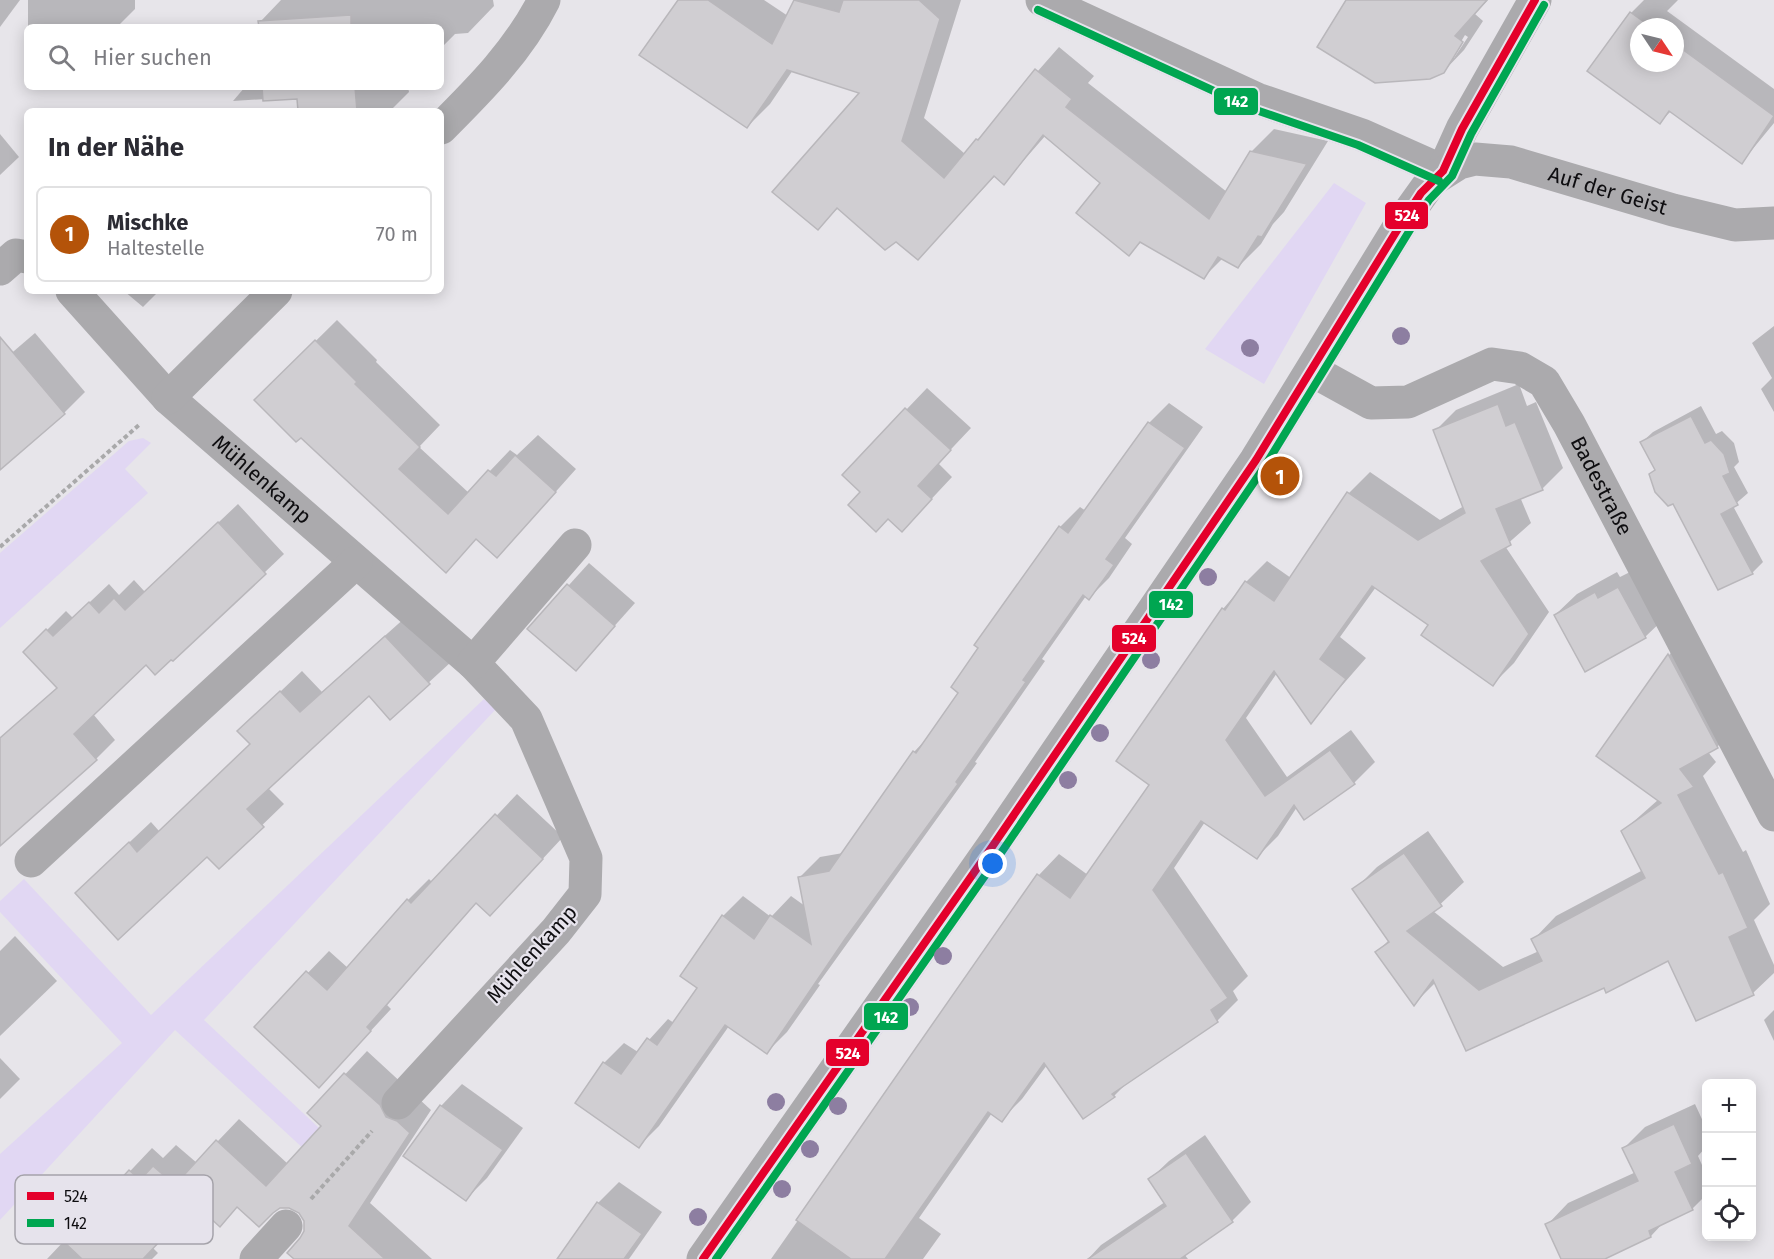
<!DOCTYPE html>
<html lang="de">
<head>
<meta charset="utf-8">
<style>
  :root { --surface:#fff; --page:#f2f2f3; --text:#2b2b33; --muted:#7c7c81; --line:#e1e1e2; --accent:#b45309 }
  body { margin:0; font-family:"Fira Sans",sans-serif; background:var(--page); color:var(--text) }
  .controls { position:absolute; right:18px; bottom:18px; display:grid; overflow:hidden; border-radius:9px; box-shadow:0 3px 15px #0003 }
  .controls button { width:54px; height:54px; display:grid; place-items:center; padding:0; border:0; border-bottom:2px solid var(--line); background:var(--surface); color:var(--text); font:30px sans-serif }
  .compass { position:absolute; left:1630px; top:18px; width:54px; height:54px; border-radius:50%; background:var(--surface); box-shadow:0 3px 15px #0003; rotate:125deg }
  .you { position:absolute; left:993px; top:864px; width:21px; height:21px; margin:-15px; border:4px solid #fff; border-radius:50%; background:#1a73e8; box-shadow:0 0 0 9px #1a73e833 }
  .badge { display:grid; place-items:center; width:39px; height:39px; border-radius:50%; background:var(--accent); color:#fff; font-size:20px; font-weight:700 }
  .pin { position:absolute; translate:-50% -50%; border:3px solid #fff; box-shadow:0 2px 6px #0006 }
  .list { margin:0; padding:0; list-style:none }
  h2 { display:flex; justify-content:space-between; align-items:center; height:78px; margin:0; padding:0 24px; font-size:26px }
  h2 small { font-size:20px; font-weight:400; color:var(--muted) }
  .list li { display:grid; grid-template-columns:39px 1fr auto; gap:18px; align-items:center; box-sizing:border-box; height:96px; margin:0 12px 12px; padding:0 12px; border:2px solid var(--line); border-radius:9px }
  .list b { display:block; font-size:22px; white-space:nowrap }
  .list p { margin:0; font-size:20px; white-space:nowrap; color:var(--muted) }
  .list em { font-size:20px; font-style:normal; color:var(--muted) }
  .icon { flex:none; width:33px; height:33px; fill:none; stroke:currentColor; stroke-width:2; stroke-linecap:round; stroke-linejoin:round }
  .map { position:relative; flex:none; width:1774px; height:1259px; overflow:hidden }
  .search { position:absolute; background:var(--surface); box-shadow:0 3px 15px #0003; left:24px; top:24px; width:420px; height:66px; display:flex; align-items:center; gap:15px; box-sizing:border-box; padding:0 21px; border-radius:9px; color:var(--muted); font-size:22px }
  .panel { position:absolute; background:var(--surface); box-shadow:0 3px 15px #0003; left:24px; top:108px; width:420px; height:186px; border-radius:9px }
  .map>svg:first-child { display:block }
</style>
</head>
<body>
<div class="map">
<svg width="1774" height="1259" viewBox="0 0 1774 1259">
  <rect width="100%" height="100%" fill="#e7e5ea"/>
  <!-- green -->
  <g fill="#e1d7f3">
    <path d="M 1334,183 L 1366,203 L 1264,384 L 1205,349 Z"/>
    <path d="M 143,438 L 151,443 L 125,469 L 148,493 L 0,628 L 0,553 L 129,441 Z"/>
    <path d="M 484,699 L 496,709 L 204,1020 L 335,1143 L 319,1163 L 175,1030 L 0,1220 L 0,1154 L 122,1043 L 0,912 L 0,901 L 24,879 L 151,1015 Z"/>
  </g>
  <!-- shadow -->
  <g fill="#0003" fill-rule="evenodd">
    <path d="M 0,0 L 20,0 L 0,27 Z"/>
    <path d="M 28,0 L 135,0 L 135,9 L 117,27 L 28,27 Z"/>
    <path d="M 281,0 L 493,0 L 494,6 L 468,33 L 455,34 L 441,48 L 441,27 L 260,27 L 260,22 Z"/>
    <path d="M 680,0 L 764,0 L 788,16 L 796,0 L 961,0 L 924,118 L 965,154 L 1059,47 L 1094,76 L 1088,83 L 1227,192 L 1251,152 L 1274,129 L 1328,141 L 1284,212 L 1273,224 L 1261,244 L 1238,267 L 1223,258 L 1204,277 L 1142,241 L 1129,254 L 1102,183 L 1046,135 L 1004,183 L 996,175 L 918,258 L 896,240 L 838,208 L 818,228 L 861,92 L 793,70 L 770,104 L 747,127 Z"/>
    <path d="M 1348,0 L 1488,0 L 1475,14 L 1483,21 L 1464,50 L 1443,72 ZM 1465,35 L 1468,37 L 1454,58 L 1451,58 Z"/>
    <path d="M 1644,0 L 1678,0 L 1667,11 L 1774,89 L 1774,123 L 1742,162 L 1671,111 L 1660,122 L 1589,71 L 1631,13 ZM 1639,27 L 1675,27 L 1675,63 L 1639,63 Z"/>
    <path d="M 245,87 L 408,87 L 409,92 L 390,111 L 300,111 L 299,97 L 233,101 Z"/>
    <path d="M 0,134 L 19,157 L 0,175 Z"/>
    <path d="M 124,291 L 159,291 L 143,307 Z"/>
    <path d="M 337,320 L 377,360 L 376,362 L 440,425 L 419,447 L 469,493 L 510,450 L 517,455 L 538,435 L 576,469 L 518,534 L 477,538 L 446,571 L 301,435 L 256,400 Z"/>
    <path d="M 1774,326 L 1774,412 L 1761,389 L 1772,378 L 1752,343 Z"/>
    <path d="M 35,333 L 85,392 L 64,413 L 0,449 L 0,363 Z"/>
    <path d="M 1519,384 L 1527,406 L 1536,402 L 1563,468 L 1542,489 L 1520,497 L 1531,523 L 1505,546 L 1549,612 L 1514,663 L 1493,684 L 1430,624 L 1376,587 L 1340,637 L 1366,658 L 1311,721 L 1277,673 L 1246,718 L 1287,777 L 1351,730 L 1375,762 L 1354,783 L 1297,807 L 1278,836 L 1257,857 L 1205,822 L 1174,868 L 1248,976 L 1233,991 L 1238,1000 L 1217,1021 L 1131,1079 L 1114,1096 L 1047,1065 L 1022,1099 L 1001,1120 L 992,1113 L 919,1218 L 941,1234 L 923,1259 L 771,1259 L 1039,875 L 1059,854 L 1088,875 L 1151,785 L 1118,761 L 1223,609 L 1246,582 L 1267,561 L 1291,578 L 1349,493 L 1370,472 L 1440,520 L 1464,506 L 1435,431 L 1456,410 Z"/>
    <path d="M 927,388 L 971,428 L 938,463 L 952,477 L 923,508 L 888,517 L 844,475 Z"/>
    <path d="M 1169,403 L 1203,427 L 1125,538 L 1132,544 L 1109,578 L 1089,598 L 1086,596 L 1042,659 L 1045,661 L 975,762 L 977,763 L 818,984 L 820,985 L 787,1032 L 767,1052 L 729,1026 L 659,1126 L 639,1146 L 604,1063 L 624,1043 L 638,1052 L 668,1019 L 674,1023 L 699,988 L 723,916 L 743,896 L 771,917 L 791,896 L 805,906 L 800,877 L 820,857 L 843,853 L 914,752 L 931,734 L 960,693 L 1060,527 L 1080,507 L 1086,511 L 1149,423 Z"/>
    <path d="M 1701,406 L 1716,434 L 1722,431 L 1734,443 L 1739,462 L 1734,467 L 1748,493 L 1733,506 L 1763,562 L 1752,573 L 1719,588 L 1673,502 L 1651,474 L 1656,469 L 1642,442 L 1653,432 Z"/>
    <path d="M 238,504 L 284,554 L 173,659 L 146,663 L 93,714 L 115,740 L 96,759 L 0,818 L 0,738 L 58,687 L 25,652 L 66,611 L 73,618 L 109,584 L 119,595 L 134,580 L 145,592 Z"/>
    <path d="M 589,563 L 635,603 L 576,669 L 529,629 Z"/>
    <path d="M 1640,567 L 1667,616 L 1645,637 L 1555,615 L 1577,594 L 1617,572 L 1620,577 Z"/>
    <path d="M 407,616 L 451,662 L 390,718 L 369,694 L 268,788 L 284,804 L 219,867 L 207,855 L 98,872 L 151,822 L 159,831 L 251,744 L 239,731 L 302,671 L 322,692 Z"/>
    <path d="M 1692,632 L 1740,724 L 1717,747 L 1708,752 L 1716,762 L 1703,776 L 1743,852 L 1746,850 L 1770,904 L 1754,920 L 1774,965 L 1774,973 L 1753,993 L 1697,1019 L 1669,959 L 1467,1049 L 1436,982 L 1414,1004 L 1377,952 L 1389,940 L 1354,890 L 1377,867 L 1428,831 L 1464,882 L 1433,911 L 1503,967 L 1539,951 L 1533,940 L 1556,916 L 1643,870 L 1623,831 L 1659,799 L 1598,755 L 1669,655 Z"/>
    <path d="M 517,794 L 563,837 L 511,893 L 477,902 L 387,1005 L 391,1009 L 340,1064 L 256,1027 L 329,951 L 348,968 L 408,900 L 429,879 L 433,883 Z"/>
    <path d="M 15,936 L 57,981 L 0,1036 L 0,951 Z"/>
    <path d="M 1774,1010 L 1774,1041 L 1764,1020 Z"/>
    <path d="M 367,1051 L 431,1110 L 370,1203 L 432,1259 L 296,1259 L 289,1253 L 306,1230 L 305,1219 L 300,1211 L 290,1206 L 238,1206 L 219,1225 L 195,1203 L 153,1248 L 158,1253 L 152,1259 L 47,1259 L 152,1148 L 163,1158 L 176,1145 L 197,1163 L 239,1119 L 288,1164 L 323,1125 L 309,1113 Z"/>
    <path d="M 0,1058 L 20,1079 L 0,1099 Z"/>
    <path d="M 462,1084 L 523,1128 L 487,1178 L 466,1199 L 405,1156 L 441,1106 Z"/>
    <path d="M 1695,1104 L 1706,1128 L 1706,1147 L 1698,1156 L 1706,1174 L 1706,1195 L 1692,1209 L 1664,1222 L 1651,1236 L 1601,1259 L 1563,1259 L 1547,1225 L 1568,1203 L 1636,1172 L 1624,1148 L 1645,1127 Z"/>
    <path d="M 1205,1135 L 1251,1202 L 1232,1221 L 1184,1254 L 1188,1259 L 1088,1259 L 1101,1245 L 1165,1202 L 1150,1179 L 1169,1161 Z"/>
    <path d="M 619,1182 L 662,1212 L 629,1259 L 559,1259 L 598,1203 Z"/>
  </g>
  <!-- building -->
  <g fill="#d0ced2" stroke="#b9b7bb" stroke-width="1.5">
    <path d="M 678,0 L 708,0 L 772,44 L 794,0 L 839,12 L 843,0 L 919,0 L 940,19 L 902,141 L 944,178 L 976,139 L 978,140 L 1035,69 L 1072,99 L 1066,107 L 1209,219 L 1250,151 L 1307,164 L 1262,237 L 1258,236 L 1238,268 L 1218,257 L 1204,279 L 1140,242 L 1129,256 L 1076,213 L 1100,183 L 1043,135 L 1004,185 L 994,176 L 918,260 L 896,242 L 885,250 L 837,208 L 818,230 L 772,192 L 859,93 L 787,70 L 747,128 L 639,55 Z"/>
    <path d="M 1346,0 L 1487,0 L 1455,36 L 1463,42 L 1444,73 L 1430,79 L 1375,83 L 1317,47 Z"/>
    <path d="M 1630,12 L 1651,27 L 1639,27 L 1639,63 L 1675,63 L 1675,44 L 1774,116 L 1742,164 L 1669,111 L 1660,124 L 1587,71 Z"/>
    <path d="M 351,15 L 351,27 L 259,27 L 258,21 Z"/>
    <path d="M 262,87 L 355,87 L 357,111 L 298,111 L 297,99 L 263,101 Z"/>
    <path d="M 0,337 L 65,414 L 0,470 Z"/>
    <path d="M 315,340 L 357,382 L 355,384 L 420,447 L 399,469 L 448,514 L 488,470 L 496,476 L 515,455 L 556,492 L 497,558 L 476,539 L 446,573 L 301,438 L 296,442 L 254,400 Z"/>
    <path d="M 1498,404 L 1506,426 L 1515,422 L 1543,490 L 1496,509 L 1511,545 L 1481,561 L 1529,634 L 1493,686 L 1421,635 L 1428,625 L 1372,586 L 1320,659 L 1346,679 L 1311,724 L 1274,671 L 1226,740 L 1265,796 L 1330,750 L 1355,784 L 1304,820 L 1294,805 L 1257,859 L 1201,821 L 1153,890 L 1228,998 L 1211,1010 L 1218,1022 L 1112,1094 L 1115,1097 L 1083,1119 L 1044,1063 L 1002,1122 L 988,1112 L 885,1259 L 851,1259 L 796,1220 L 1037,874 L 1070,898 L 1149,785 L 1116,761 L 1222,608 L 1225,610 L 1245,581 L 1274,601 L 1347,492 L 1418,540 L 1465,513 L 1433,430 Z"/>
    <path d="M 905,408 L 951,450 L 918,486 L 932,499 L 902,532 L 888,519 L 876,532 L 848,505 L 860,492 L 842,475 Z"/>
    <path d="M 1691,416 L 1705,443 L 1711,440 L 1724,454 L 1730,473 L 1723,476 L 1738,505 L 1721,514 L 1753,574 L 1718,590 L 1673,504 L 1668,506 L 1655,492 L 1649,474 L 1655,470 L 1640,442 Z"/>
    <path d="M 1148,422 L 1185,448 L 1106,559 L 1114,565 L 1089,600 L 1083,595 L 1023,680 L 1026,682 L 956,782 L 958,784 L 845,939 L 767,1054 L 725,1025 L 639,1148 L 575,1103 L 603,1062 L 621,1074 L 647,1038 L 657,1045 L 697,988 L 680,976 L 722,915 L 754,939 L 770,915 L 811,944 L 798,877 L 829,871 L 913,751 L 916,753 L 958,693 L 951,687 L 978,648 L 974,645 L 1059,526 L 1068,533 Z"/>
    <path d="M 218,522 L 266,574 L 173,661 L 171,660 L 155,675 L 146,665 L 74,734 L 97,760 L 0,846 L 0,738 L 57,688 L 23,652 L 46,629 L 53,636 L 89,602 L 99,613 L 114,598 L 125,610 Z"/>
    <path d="M 567,584 L 615,626 L 576,671 L 527,629 Z"/>
    <path d="M 1618,587 L 1646,638 L 1585,672 L 1554,615 L 1595,592 L 1598,598 Z"/>
    <path d="M 385,636 L 430,684 L 390,720 L 369,696 L 247,809 L 264,827 L 219,869 L 207,857 L 118,940 L 75,893 L 129,842 L 137,852 L 250,744 L 237,731 L 280,691 L 300,712 Z"/>
    <path d="M 1668,654 L 1718,748 L 1680,769 L 1694,787 L 1678,795 L 1719,874 L 1723,872 L 1748,928 L 1729,937 L 1754,995 L 1696,1021 L 1668,961 L 1606,993 L 1604,988 L 1466,1051 L 1433,980 L 1414,1006 L 1375,952 L 1389,942 L 1352,889 L 1404,853 L 1442,906 L 1407,931 L 1479,990 L 1542,961 L 1531,939 L 1645,878 L 1621,831 L 1661,803 L 1596,756 Z"/>
    <path d="M 495,814 L 543,859 L 490,916 L 476,903 L 367,1027 L 371,1031 L 319,1088 L 254,1027 L 306,971 L 327,990 L 407,899 L 411,903 Z"/>
    <path d="M 344,1073 L 380,1105 L 386,1117 L 397,1121 L 410,1133 L 349,1226 L 385,1259 L 294,1259 L 287,1253 L 300,1238 L 304,1231 L 304,1221 L 299,1213 L 289,1208 L 280,1208 L 273,1213 L 259,1227 L 237,1207 L 220,1227 L 195,1204 L 143,1259 L 82,1259 L 63,1241 L 129,1170 L 140,1180 L 153,1166 L 175,1185 L 216,1140 L 266,1186 L 321,1126 L 307,1113 Z"/>
    <path d="M 440,1105 L 503,1150 L 466,1201 L 403,1156 Z"/>
    <path d="M 1674,1124 L 1692,1164 L 1675,1172 L 1693,1210 L 1649,1231 L 1651,1237 L 1605,1259 L 1561,1259 L 1545,1224 L 1638,1181 L 1622,1148 Z"/>
    <path d="M 1186,1153 L 1233,1222 L 1180,1259 L 1088,1259 L 1166,1206 L 1148,1179 Z"/>
    <path d="M 597,1202 L 642,1234 L 624,1259 L 557,1259 Z"/>
  </g>
  <g fill="none" stroke-linecap="round" stroke-linejoin="round">
    <!-- path -->
    <g stroke="#a9a9aa" stroke-width="4" stroke-dasharray="4.5 3" stroke-linecap="butt">
      <path d="M 0,547 L 139,425"/>
      <path d="M 311,1199 L 372,1131"/>
    </g>
    <!-- minor -->
    <g stroke="#abaaad" stroke-width="33">
      <path d="M 1042,0 L 1257,99 L 1362,135 L 1443,171"/>
      <path d="M 441,128 C 480,89 519,50 544,0"/>
      <path d="M 1443,171 L 1462,129 L 1535,0"/>
      <path d="M 0,269 L 16,255 L 27,257"/>
      <path id="s1" d="M 72,291 L 168,398 L 473,663 L 526,719 L 586,858 L 585,894 L 556,931 L 398,1103"/>
      <path id="s2" d="M 1313,371 L 1371,403 L 1408,402 L 1492,364 L 1520,368 L 1544,382 L 1569,424 L 1774,815"/>
      <path d="M 168,398 L 276,291"/>
      <path d="M 473,663 L 575,545"/>
      <path d="M 31,861 L 356,562"/>
      <path d="M 256,1259 L 286,1226"/>
      <path id="s3" d="M 703,1259 L 994,844 L 1256,460 L 1404,219 L 1432,180 L 1459,163 L 1475,159 L 1511,162 L 1673,210 L 1735,225 L 1774,223"/>
    </g>
    <defs>
      <path id="bus-1" d="M 703,1259 L 994,844 L 1256,460 L 1404,219 L 1421,193 L 1443,171 L 1462,129 L 1535,0"/>
      <g id="bus-2">
        <path d="M 1038,10 L 1253,109 L 1358,145 L 1439,181"/>
        <path d="M 716,1259 L 1003,850 L 1265,466 L 1413,225 L 1429,200 L 1452,176 L 1471,134 L 1544,5"/>
      </g>
    </defs>
    <!-- bus-1 casing -->
    <use href="#bus-1" stroke="#e6e3ec" stroke-width="12"/>
    <!-- bus-2 casing -->
    <use href="#bus-2" stroke="#e6e3ec" stroke-width="12"/>
    <!-- bus-1 -->
    <use href="#bus-1" stroke="#e4002b" stroke-width="8"/>
    <!-- bus-2 -->
    <use href="#bus-2" stroke="#00a651" stroke-width="8"/>
  </g>
  <!-- trees -->
  <g fill="#8d7ea1">
    <circle cx="1401" cy="336" r="9"/>
    <circle cx="1250" cy="348" r="9"/>
    <circle cx="1208" cy="577" r="9"/>
    <circle cx="1151" cy="660" r="9"/>
    <circle cx="1100" cy="733" r="9"/>
    <circle cx="1068" cy="780" r="9"/>
    <circle cx="943" cy="956" r="9"/>
    <circle cx="910" cy="1007" r="9"/>
    <circle cx="776" cy="1102" r="9"/>
    <circle cx="838" cy="1106" r="9"/>
    <circle cx="810" cy="1149" r="9"/>
    <circle cx="782" cy="1189" r="9"/>
    <circle cx="698" cy="1217" r="9"/>
  </g>
  <g text-anchor="middle" dominant-baseline="central" stroke-width="4.5" stroke-linejoin="round" paint-order="stroke">
    <!-- street labels -->
    <g font-size="21" fill="#0e0d10" stroke="#e6e3ec">
      <text stroke="none"><textPath href="#s3" startOffset="1488">Auf der Geist</textPath></text>
      <text stroke="none"><textPath href="#s1" startOffset="268">Mühlenkamp</textPath></text>
      <text stroke="none"><textPath href="#s2" startOffset="370">Badestraße</textPath></text>
      <text transform="translate(532 954) rotate(-48)">Mühlenkamp</text>
    </g>
  </g>
  <!-- legend -->
  <rect x="15" y="1175" width="198" height="69" rx="9" fill="#e6e3ec" stroke="#a5a3aa" stroke-width="1.5"/>
  <rect x="27" y="1192" width="27" height="8" fill="#e4002b"/>
  <rect x="27" y="1219" width="27" height="8" fill="#00a651"/>
  <g font-size="16" fill="#0e0d10">
    <text x="64" y="1202">524</text>
    <text x="64" y="1229">142</text>
  </g>
  <g stroke="#e6e3ec" stroke-width="2">
    <rect x="1213" y="87" width="46" height="29" rx="6" fill="#00a651"/>
    <rect x="1384" y="201" width="45" height="29" rx="6" fill="#e4002b"/>
    <rect x="1148" y="590" width="46" height="29" rx="6" fill="#00a651"/>
    <rect x="1111" y="624" width="46" height="29" rx="6" fill="#e4002b"/>
    <rect x="863" y="1002" width="46" height="29" rx="6" fill="#00a651"/>
    <rect x="825" y="1038" width="45" height="29" rx="6" fill="#e4002b"/>
  </g>
  <g font-size="16" text-anchor="middle" font-weight="bold" fill="#fff">
    <text x="1236" y="107">142</text>
    <text x="1407" y="221">524</text>
    <text x="1171" y="610">142</text>
    <text x="1134" y="644">524</text>
    <text x="886" y="1023">142</text>
    <text x="848" y="1059">524</text>
  </g>
</svg>
<div class="controls">
<button>+</button>
<button>−</button>
<button><svg class="icon" aria-label="locate" viewBox="0 0 24 24"><circle cx="12" cy="12" r="6"/><path d="M12 2v4M12 18v4M2 12h4M18 12h4"/></svg></button>
</div>
<svg class="compass" viewBox="-18 -18 36 36"><path d="M0-13l5 13h-10z" fill="#e53935"/><path d="M0 13l5-13h-10z" fill="#7c7c81"/></svg>
<div class="you"></div>
<div class="pin badge" style="left:1280px;top:476px">1</div>
<div class="search"><svg class="icon" aria-label="search" viewBox="0 0 24 24"><circle cx="10" cy="10" r="6"/><path d="M15 15l6 6"/></svg>Hier suchen</div>
<section class="panel">
<h2>In der Nähe<small></small></h2>
<ul class="list">
<li><span class="badge">1</span><div><b>Mischke</b><p>Haltestelle</p></div><em>70 m</em></li>
</ul>
</section>
</div>
</body>
</html>
